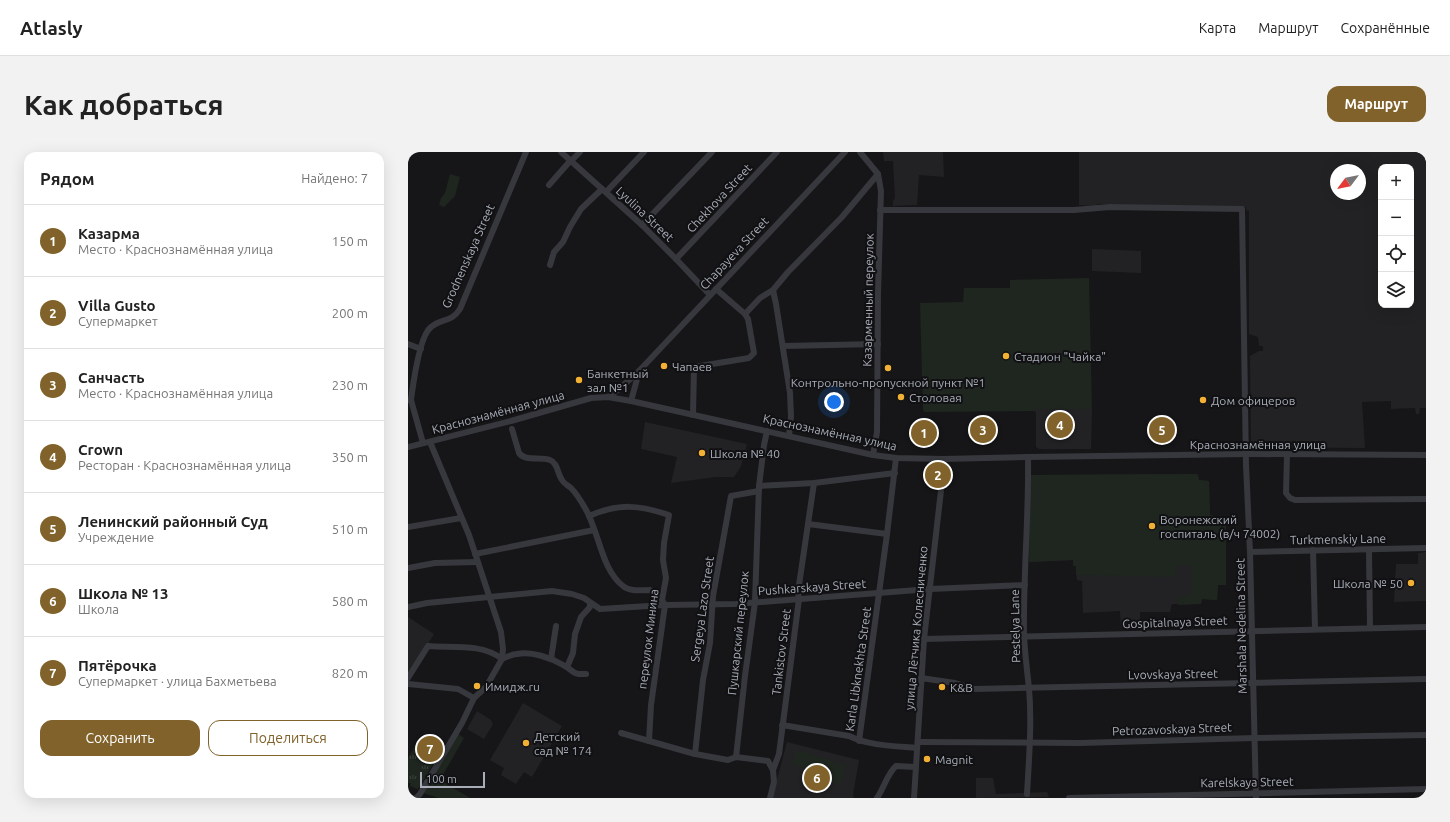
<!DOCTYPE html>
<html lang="ru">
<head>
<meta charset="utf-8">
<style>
  :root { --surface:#fff; --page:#f2f2f2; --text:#222; --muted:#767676; --line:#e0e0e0; --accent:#80622a }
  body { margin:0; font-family:Ubuntu,sans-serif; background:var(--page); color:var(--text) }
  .controls { position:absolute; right:12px; top:12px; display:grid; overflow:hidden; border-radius:8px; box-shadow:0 4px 16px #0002 }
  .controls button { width:36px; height:36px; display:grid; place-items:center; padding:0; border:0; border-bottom:1px solid var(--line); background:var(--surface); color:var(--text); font:20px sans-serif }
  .compass { position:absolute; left:922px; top:12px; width:36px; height:36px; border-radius:50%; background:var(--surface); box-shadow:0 4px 16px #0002; rotate:238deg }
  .scale { position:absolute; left:12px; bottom:10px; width:65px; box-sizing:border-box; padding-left:4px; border:2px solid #a8adb8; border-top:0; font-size:11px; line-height:14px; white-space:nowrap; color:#a8adb8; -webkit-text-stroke:3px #111113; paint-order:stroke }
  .you { position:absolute; left:426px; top:250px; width:14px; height:14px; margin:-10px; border:3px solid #fff; border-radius:50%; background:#1a73e8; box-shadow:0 0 0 6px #1a73e833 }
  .badge { display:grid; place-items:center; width:26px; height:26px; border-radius:50%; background:var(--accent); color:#fff; font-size:13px; font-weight:700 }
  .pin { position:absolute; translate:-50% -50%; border:2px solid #fff; box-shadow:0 1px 4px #0006 }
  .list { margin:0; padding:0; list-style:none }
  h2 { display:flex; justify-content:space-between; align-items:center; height:52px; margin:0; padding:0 16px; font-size:17px }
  h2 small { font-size:13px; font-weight:400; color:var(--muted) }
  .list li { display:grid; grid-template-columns:26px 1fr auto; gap:12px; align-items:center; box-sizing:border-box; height:72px; padding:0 16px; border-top:1px solid var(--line) }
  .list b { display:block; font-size:15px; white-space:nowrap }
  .list p { margin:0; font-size:13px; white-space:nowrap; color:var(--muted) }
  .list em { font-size:13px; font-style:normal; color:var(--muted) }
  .actions { display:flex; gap:8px; padding:12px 16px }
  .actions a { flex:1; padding:9px 0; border:1px solid var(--accent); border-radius:12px; text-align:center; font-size:14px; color:var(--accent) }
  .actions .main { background:var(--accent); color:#fff }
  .icon { flex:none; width:22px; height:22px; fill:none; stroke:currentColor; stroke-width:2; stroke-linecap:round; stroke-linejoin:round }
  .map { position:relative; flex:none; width:1018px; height:646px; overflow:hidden; border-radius:12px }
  header { display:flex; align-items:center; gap:24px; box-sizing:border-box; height:56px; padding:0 20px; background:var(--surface); border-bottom:1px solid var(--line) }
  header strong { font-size:19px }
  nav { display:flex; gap:22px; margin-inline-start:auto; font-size:14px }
  .intro { display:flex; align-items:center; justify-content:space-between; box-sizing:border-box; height:96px; padding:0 24px }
  h1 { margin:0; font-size:28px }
  .button { padding:10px 18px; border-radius:12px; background:var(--accent); color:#fff; font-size:14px; font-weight:700 }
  main { display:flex; gap:24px; padding:0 24px }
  aside { flex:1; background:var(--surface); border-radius:12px; box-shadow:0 4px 16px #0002 }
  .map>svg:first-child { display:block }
</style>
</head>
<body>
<header>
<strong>Atlasly</strong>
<nav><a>Карта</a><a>Маршрут</a><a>Сохранённые</a></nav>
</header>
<div class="intro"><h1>Как добраться</h1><a class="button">Маршрут</a></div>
<main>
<aside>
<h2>Рядом<small>Найдено: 7</small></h2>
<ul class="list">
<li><span class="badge">1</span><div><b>Казарма</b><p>Место · Краснознамённая улица</p></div><em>150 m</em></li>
<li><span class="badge">2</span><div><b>Villa Gusto</b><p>Супермаркет</p></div><em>200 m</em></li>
<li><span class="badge">3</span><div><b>Санчасть</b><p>Место · Краснознамённая улица</p></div><em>230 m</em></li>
<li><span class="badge">4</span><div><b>Crown</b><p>Ресторан · Краснознамённая улица</p></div><em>350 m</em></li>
<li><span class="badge">5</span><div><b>Ленинский районный Суд</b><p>Учреждение</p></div><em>510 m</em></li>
<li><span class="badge">6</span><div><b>Школа № 13</b><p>Школа</p></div><em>580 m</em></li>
<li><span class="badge">7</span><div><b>Пятёрочка</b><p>Супермаркет · улица Бахметьева</p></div><em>820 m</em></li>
</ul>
<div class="actions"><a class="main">Сохранить</a><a>Поделиться</a></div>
</aside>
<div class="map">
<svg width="1018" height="646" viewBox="0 0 1018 646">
  <defs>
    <pattern id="grass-tufts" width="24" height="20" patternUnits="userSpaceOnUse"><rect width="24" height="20" fill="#1e261f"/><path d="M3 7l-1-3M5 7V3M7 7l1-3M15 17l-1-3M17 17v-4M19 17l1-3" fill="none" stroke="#3c433d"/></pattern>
  </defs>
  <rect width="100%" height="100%" fill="#161618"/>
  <!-- built -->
  <g fill="#222225" fill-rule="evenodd">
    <path d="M 475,0 L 535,0 L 536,25 L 511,23 L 509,53 L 485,54 L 485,49 L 487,46 L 485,9 L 476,9 Z"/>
    <path d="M 671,0 L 1018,0 L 1018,256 L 1012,256 L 1011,262 L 1008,262 L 1007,256 L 983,257 L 983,249 L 954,250 L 957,296 L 843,295 L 842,204 L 851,199 L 855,199 L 855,194 L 851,194 L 850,185 L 841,182 L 841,59 L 838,58 L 838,55 L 834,55 L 689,52 L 689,54 L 671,53 ZM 973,15 L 1003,15 L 1003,153 L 973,153 ZM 928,18 L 952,18 L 952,42 L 928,42 Z"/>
    <path d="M 684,97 L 733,99 L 733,121 L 684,119 Z"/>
    <path d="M 625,257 L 684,257 L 683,297 L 631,297 L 628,295 L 628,260 L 625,259 Z"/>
    <path d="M 237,270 L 339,292 L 333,314 L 326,325 L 308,325 L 263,331 L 269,305 L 233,297 Z"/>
    <path d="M 788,322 L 790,323 L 791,328 L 801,329 L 802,363 L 818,368 L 818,433 L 810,433 L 809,448 L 794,447 L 793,452 L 764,452 L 762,460 L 732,460 L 732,475 L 713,476 L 712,459 L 675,461 L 674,429 L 669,428 L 668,414 L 665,414 L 665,408 L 621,410 L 622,323 Z"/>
    <path d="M 1018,400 L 1018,449 L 986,450 L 988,412 L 1010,412 L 1010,401 Z"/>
    <path d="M 0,465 L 26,482 L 0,525 Z"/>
    <path d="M 115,551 L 154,574 L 124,625 L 116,620 L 108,632 L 93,623 L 96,616 L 82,608 Z"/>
    <path d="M 69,559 L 83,568 L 85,572 L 76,587 L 59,577 Z"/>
    <path d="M 379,590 L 451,608 L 445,643 L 446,646 L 364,646 Z"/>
    <path d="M 568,626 L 585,626 L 588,642 L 639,640 L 641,645 L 568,646 Z"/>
  </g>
  <!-- grass -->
  <path fill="url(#grass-tufts)" d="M 8,592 L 23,600 L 20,603 L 18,602 L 13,605 L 17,613 L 26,610 L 10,637 L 2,634 L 3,631 L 0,631 L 0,606 Z"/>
  <!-- park -->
  <g fill="#1e261f">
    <path d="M 42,22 L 52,25 L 47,44 L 36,55 L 31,53 L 33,46 L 37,41 Z"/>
    <path d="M 681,126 L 684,257 L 625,257 L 625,259 L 517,260 L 515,258 L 512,151 L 555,150 L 556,136 L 602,136 L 602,128 Z"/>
    <path d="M 788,322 L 790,323 L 791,328 L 801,329 L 802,363 L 818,368 L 818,433 L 810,433 L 809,448 L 794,447 L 793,452 L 770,453 L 771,447 L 783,440 L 784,414 L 769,414 L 766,425 L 668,423 L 668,414 L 665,414 L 665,408 L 621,410 L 622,323 Z"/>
    <path d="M 50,582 L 56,586 L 32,628 L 62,646 L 31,646 L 15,641 Z"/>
    <path d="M 388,598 L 438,613 L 432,633 L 384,611 Z"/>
  </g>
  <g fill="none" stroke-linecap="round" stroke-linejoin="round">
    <!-- minor -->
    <g stroke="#37383d" stroke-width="6">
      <path d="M 153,0 L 234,73 L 268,107 L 302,143"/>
      <path d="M 452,0 L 470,22 L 473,39 L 470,142 L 469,280 L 465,303"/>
      <path d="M 163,9 L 172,0"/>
      <path d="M 141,33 L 163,8"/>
      <path d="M 198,40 L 236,0"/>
      <path d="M 472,58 L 666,58 L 702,55 L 834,57 L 838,313 L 842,400 L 848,646"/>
      <path d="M 234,73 L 304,0"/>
      <path d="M 268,107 L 369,0"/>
      <path d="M 142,113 L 146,100 L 155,90 L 162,75 L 173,57 L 194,37"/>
      <path d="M 308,137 L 337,162 L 352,146 L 365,138 L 368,152 L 382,241 L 383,264 L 381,284"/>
      <path d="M 365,138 L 380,120 L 434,65 L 470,22"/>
      <path d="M 0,192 L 13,197"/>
      <path d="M 375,194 L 470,192"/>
      <path d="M 200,245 L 211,237 L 232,218 L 437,0"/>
      <path d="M 0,248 L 3,248 C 5,233 11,184 23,175 C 34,166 43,171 52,157 L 118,0"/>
      <path d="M 3,248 L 15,291"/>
      <path d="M 223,249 L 231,220"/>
      <path d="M 285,263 L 286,215 L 341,206 L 346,201 L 340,167 L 337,162"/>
      <path d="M 104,277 L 111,301 C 117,310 133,304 142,308 C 150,311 149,321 154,328 C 156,332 160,333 163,336 C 169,342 173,349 177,356 C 191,379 193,417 215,434 C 222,440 233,438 242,438 L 254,448"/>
      <path d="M 0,295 L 103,269 L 183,246 L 200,245 L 223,249 L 465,303 L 488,306 L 535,307 L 620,305 L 841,302 L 1018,303"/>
      <path d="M 879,303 L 878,341 L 882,346 L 887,348 L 1018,347"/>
      <path d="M 351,334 L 406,331 L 487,321"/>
      <path d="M 181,364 C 211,351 231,353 261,363 L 256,391 L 255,408 L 258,426 L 254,448 L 257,453 L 243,553 L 241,589"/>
      <path d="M 400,372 L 479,382"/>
      <path d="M 0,375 L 53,366"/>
      <path d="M 905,398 L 907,477"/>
      <path d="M 961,398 L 962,476"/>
      <path d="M 842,400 L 1018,396"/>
      <path d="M 67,402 L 186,378"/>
      <path d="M 0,416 L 27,411 L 69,410"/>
      <path d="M 0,455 L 19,451 L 144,439 L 164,442 L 176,446 L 192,457 L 257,453 L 328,452 L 522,437 L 617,433"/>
      <path d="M 516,487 L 1018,475"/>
      <path d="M 143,507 L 148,474"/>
      <path d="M 159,515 L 165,501 L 167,482 L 173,465 L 182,455 L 182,451"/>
      <path d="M 0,526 L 20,494 C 44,496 74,491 94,507 C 99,505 104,502 109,502 C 124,499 143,506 155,513 C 166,518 163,523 178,522"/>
      <path d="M 513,526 L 547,531 L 567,537 L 1018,527"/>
      <path d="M 0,532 L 50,537 L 66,546"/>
      <path d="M 374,573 L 441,584 C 462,594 486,594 509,596"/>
      <path d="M 213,581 L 287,602 L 320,608 L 328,605 L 360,609 L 365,618"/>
      <path d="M 451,589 L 479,382 L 488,306"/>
      <path d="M 510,590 L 672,591 L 847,586 L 1018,583"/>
      <path d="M 287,602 L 295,528 L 302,491 L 305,444 L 323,344 L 351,339"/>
      <path d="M 328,605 L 337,524 L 347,450 L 351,334 L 356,293 L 359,279"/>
      <path d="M 619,642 C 621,607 624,571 621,536 C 619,519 617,501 616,484 C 615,424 621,365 620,305"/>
      <path d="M 8,646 L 12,642 L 54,571 L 66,546 L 78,535 L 94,507 L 95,497 L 93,480 L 61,383 L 22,290"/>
      <path d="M 362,646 L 366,630 L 365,618 L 371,602 L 391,447 L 390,440 L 406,331"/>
      <path d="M 469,646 C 476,636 479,622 488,614 L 508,615"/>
      <path d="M 506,646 L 516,487 L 535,321 L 535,307"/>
      <path d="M 661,646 L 1018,637"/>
    </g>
  </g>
  <!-- markers -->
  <g fill="#f2b134" stroke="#111113" stroke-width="1.5">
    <circle cx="598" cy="204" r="4"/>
    <circle cx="256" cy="214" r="4"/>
    <circle cx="480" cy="216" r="4"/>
    <circle cx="171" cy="228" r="4"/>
    <circle cx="493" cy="245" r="4"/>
    <circle cx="795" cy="248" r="4"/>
    <circle cx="294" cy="301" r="4"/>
    <circle cx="744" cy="374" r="4"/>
    <circle cx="1003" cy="431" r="4"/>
    <circle cx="69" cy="534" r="4"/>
    <circle cx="534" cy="535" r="4"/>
    <circle cx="118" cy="591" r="4"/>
    <circle cx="519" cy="607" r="4"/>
  </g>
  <g text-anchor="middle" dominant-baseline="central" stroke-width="4" stroke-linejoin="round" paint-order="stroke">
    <!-- street labels -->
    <g font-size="12" fill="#a8adb8" stroke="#111113">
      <text transform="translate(311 46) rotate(-47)">Chekhova Street</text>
      <text transform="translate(237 62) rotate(43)">Lyulina Street</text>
      <text transform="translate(326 101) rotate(-47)">Chapayeva Street</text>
      <text transform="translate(60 104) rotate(-66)">Grodnenskaya Street</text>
      <text transform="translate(460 148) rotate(-89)">Казарменный переулок</text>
      <text transform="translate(90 260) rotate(-15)">Краснознамённая улица</text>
      <text transform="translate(422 280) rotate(12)">Краснознамённая улица</text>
      <text x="850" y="292">Краснознамённая улица</text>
      <text transform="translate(930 387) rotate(-1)">Turkmenskiy Lane</text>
      <text transform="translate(404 435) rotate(-4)">Pushkarskaya Street</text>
      <text transform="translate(294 457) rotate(-82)">Sergeya Lazo Street</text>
      <text transform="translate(767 470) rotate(-2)">Gospitalnaya Street</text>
      <text transform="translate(607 474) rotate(-91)">Pestelya Lane</text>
      <text transform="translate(833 474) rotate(-91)">Marshala Nedelina Street</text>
      <text transform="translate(508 476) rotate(-85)">улица Лётчика Колесниченко</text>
      <text transform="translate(330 481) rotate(-84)">Пушкарский переулок</text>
      <text transform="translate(240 487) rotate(-83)">переулок Минина</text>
      <text transform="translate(373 500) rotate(-83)">Tankistov Street</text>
      <text transform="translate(450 517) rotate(-82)">Karla Libknekhta Street</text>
      <text transform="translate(765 522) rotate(-1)">Lvovskaya Street</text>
      <text transform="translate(764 577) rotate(-2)">Petrozavoskaya Street</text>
      <text transform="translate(839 630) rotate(-1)">Karelskaya Street</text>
    </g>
    <!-- poi labels -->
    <g font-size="12" fill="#a8adb8" stroke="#111113" text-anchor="start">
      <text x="606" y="204">Стадион "Чайка"</text>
      <text x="264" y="214">Чапаев</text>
      <text x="179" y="221">Банкетный<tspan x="179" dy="14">зал №1</tspan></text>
      <text x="480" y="230" text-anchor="middle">Контрольно-пропускной пункт №1</text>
      <text x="501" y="245">Столовая</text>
      <text x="803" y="248">Дом офицеров</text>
      <text x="302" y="301">Школа № 40</text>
      <text x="752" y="367">Воронежский<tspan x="752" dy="14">госпиталь (в/ч 74002)</tspan></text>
      <text x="995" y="431" text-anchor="end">Школа № 50</text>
      <text x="77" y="534">Имидж.ru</text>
      <text x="542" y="535">K&amp;B</text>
      <text x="126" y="584">Детский<tspan x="126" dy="14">сад № 174</tspan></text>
      <text x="527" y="607">Magnit</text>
    </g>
  </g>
</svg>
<div class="controls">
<button>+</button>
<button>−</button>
<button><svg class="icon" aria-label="locate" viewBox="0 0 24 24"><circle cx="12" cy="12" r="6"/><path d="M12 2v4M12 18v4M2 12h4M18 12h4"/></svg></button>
<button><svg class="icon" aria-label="layers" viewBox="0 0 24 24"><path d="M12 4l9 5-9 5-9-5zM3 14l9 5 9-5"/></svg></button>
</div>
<svg class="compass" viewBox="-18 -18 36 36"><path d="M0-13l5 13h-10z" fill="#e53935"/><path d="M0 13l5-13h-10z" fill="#767676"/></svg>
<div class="scale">100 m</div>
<div class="you"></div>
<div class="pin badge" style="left:516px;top:281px">1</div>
<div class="pin badge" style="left:530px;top:323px">2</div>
<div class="pin badge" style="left:575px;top:278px">3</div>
<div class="pin badge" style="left:652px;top:273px">4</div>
<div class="pin badge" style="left:754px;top:278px">5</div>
<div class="pin badge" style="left:409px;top:626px">6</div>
<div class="pin badge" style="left:22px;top:597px">7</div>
</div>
</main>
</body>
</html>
